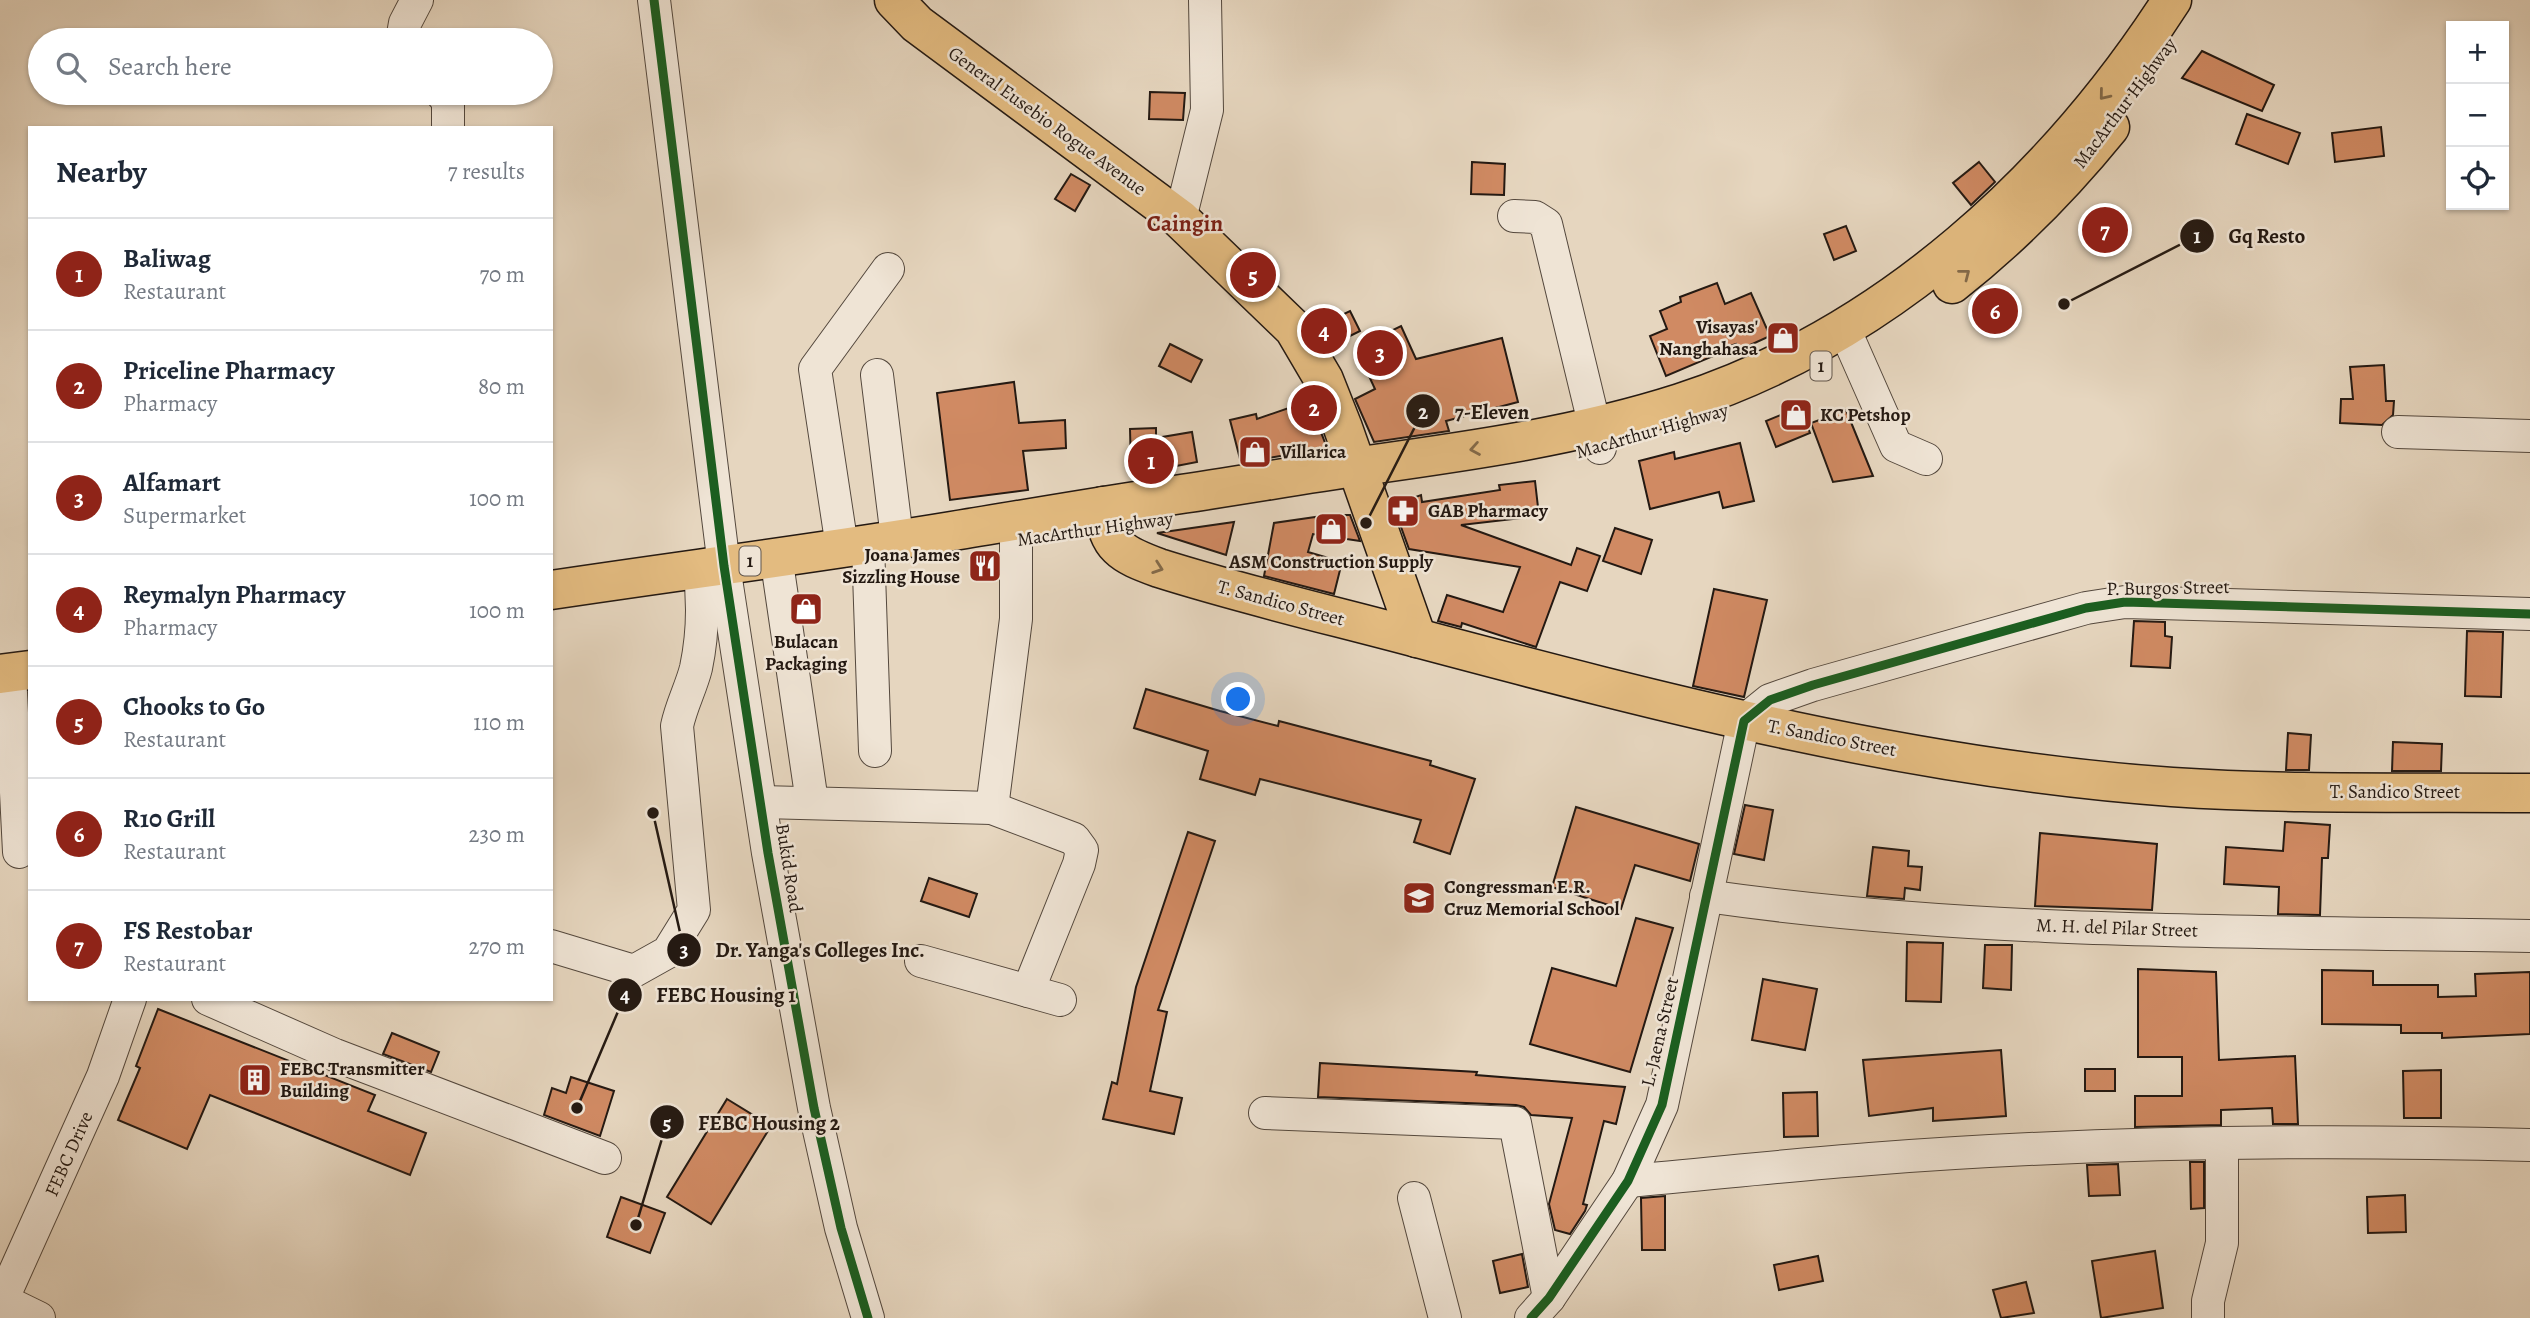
<!DOCTYPE html>
<html lang="en">
<head>
<meta charset="utf-8">
<style>
  :root { --surface:#fff; --page:#f6f6f7; --text:#1f2937; --muted:#747a83; --line:#e0e1e3; --accent:#8f2418 }
  body { margin:0; font-family:Alegreya,serif; background:var(--page); color:var(--text) }
  .controls { position:absolute; right:21px; top:21px; display:grid; overflow:hidden; border-radius:0px; box-shadow:0 2px 5px #0004 }
  .controls button { width:63px; height:63px; display:grid; place-items:center; padding:0; border:0; border-bottom:2px solid var(--line); background:var(--surface); color:var(--text); font:35px sans-serif }
  .you { position:absolute; left:1239px; top:700px; width:24px; height:24px; margin:-18px; border:5px solid #fff; border-radius:50%; background:#1a73e8; box-shadow:0 0 0 10px #1a73e833 }
  .badge { display:grid; place-items:center; width:46px; height:46px; border-radius:50%; background:var(--accent); color:#fff; font-size:23px; font-weight:700 }
  .pin { position:absolute; translate:-50% -50%; border:4px solid #fff; box-shadow:0 2px 7px #0006 }
  .list { margin:0; padding:0; list-style:none }
  h2 { display:flex; justify-content:space-between; align-items:center; height:91px; margin:0; padding:0 28px; font-size:30px }
  h2 small { font-size:23px; font-weight:400; color:var(--muted) }
  .list li { display:grid; grid-template-columns:46px 1fr auto; gap:21px; align-items:center; box-sizing:border-box; height:112px; padding:0 28px; border-top:2px solid var(--line) }
  .list b { display:block; font-size:26px; white-space:nowrap }
  .list p { margin:0; font-size:23px; white-space:nowrap; color:var(--muted) }
  .list em { font-size:23px; font-style:normal; color:var(--muted) }
  .icon { flex:none; width:38px; height:38px; fill:none; stroke:currentColor; stroke-width:2; stroke-linecap:round; stroke-linejoin:round }
  .map { position:relative; flex:none; width:2530px; height:1318px; overflow:hidden }
  .search { position:absolute; background:var(--surface); box-shadow:0 2px 5px #0004; left:28px; top:28px; width:525px; height:77px; display:flex; align-items:center; gap:18px; box-sizing:border-box; padding:0 24px; border-radius:38px; color:var(--muted); font-size:26px }
  .panel { position:absolute; background:var(--surface); box-shadow:0 2px 5px #0004; left:28px; top:126px; width:525px; height:875px; border-radius:0px }
  .map>svg:first-child { display:block }
</style>
</head>
<body>
<div class="map">
<svg width="2530" height="1318" viewBox="0 0 2530 1318">
  <rect width="100%" height="100%" fill="#e6d6bf"/>
  <filter id="stains"><feTurbulence type="fractalNoise" baseFrequency=".00286" numOctaves="4"/><feColorMatrix values="0 0 0 0 .2 0 0 0 0 .09 0 0 0 0 .02 0 0 0 .5 -.17"/></filter>
  <radialGradient id="worn" r=".72"><stop offset=".6" stop-color="#630" stop-opacity="0"/><stop offset="1" stop-color="#630" stop-opacity=".3"/></radialGradient>
  <!-- building -->
  <g fill="#d08a63" stroke="#241912" stroke-width="2">
    <path d="M 2202,51 L 2274,85 L 2262,111 L 2182,78 Z"/>
    <path d="M 1150,92 L 1185,93 L 1183,120 L 1149,119 Z"/>
    <path d="M 2247,114 L 2300,133 L 2288,164 L 2236,144 Z"/>
    <path d="M 2381,127 L 2384,156 L 2335,162 L 2332,133 Z"/>
    <path d="M 1472,162 L 1505,164 L 1504,195 L 1471,194 Z"/>
    <path d="M 1979,162 L 1995,182 L 1971,205 L 1953,183 Z"/>
    <path d="M 1071,174 L 1090,185 L 1075,211 L 1055,199 Z"/>
    <path d="M 1846,226 L 1856,251 L 1834,260 L 1824,234 Z"/>
    <path d="M 1717,283 L 1725,304 L 1751,293 L 1770,336 L 1748,346 L 1737,348 L 1736,344 L 1717,350 L 1718,354 L 1666,376 L 1650,336 L 1667,329 L 1660,311 L 1681,302 L 1680,297 Z"/>
    <path d="M 1350,311 L 1360,331 L 1332,345 L 1323,324 Z"/>
    <path d="M 1401,326 L 1416,359 L 1502,338 L 1518,402 L 1446,421 L 1449,431 L 1374,442 L 1355,399 L 1375,389 L 1356,348 Z"/>
    <path d="M 1170,344 L 1202,360 L 1191,382 L 1159,366 Z"/>
    <path d="M 2384,365 L 2386,401 L 2394,401 L 2393,415 L 2382,425 L 2340,423 L 2341,399 L 2353,399 L 2350,367 Z"/>
    <path d="M 1014,382 L 1019,423 L 1065,420 L 1066,448 L 1023,451 L 1028,490 L 950,500 L 937,393 Z"/>
    <path d="M 1309,401 L 1327,448 L 1269,458 L 1268,452 L 1240,459 L 1230,420 L 1256,414 L 1257,419 Z"/>
    <path d="M 1800,407 L 1810,433 L 1776,447 L 1766,421 Z"/>
    <path d="M 1846,410 L 1873,476 L 1833,482 L 1811,423 Z"/>
    <path d="M 1156,428 L 1156,438 L 1192,432 L 1197,462 L 1166,468 L 1131,467 L 1130,429 Z"/>
    <path d="M 1740,443 L 1754,501 L 1723,508 L 1719,492 L 1650,509 L 1639,461 L 1674,452 L 1675,459 Z"/>
    <path d="M 1535,481 L 1539,516 L 1461,525 L 1571,565 L 1577,548 L 1600,556 L 1587,591 L 1560,582 L 1536,647 L 1462,623 L 1461,627 L 1438,621 L 1447,595 L 1503,612 L 1520,567 L 1409,549 L 1393,505 L 1421,495 L 1422,502 L 1500,490 L 1499,485 Z"/>
    <path d="M 1329,515 L 1350,515 L 1360,541 L 1313,534 L 1308,552 L 1342,562 L 1334,594 L 1264,576 L 1274,523 Z"/>
    <path d="M 1234,522 L 1226,555 L 1157,533 Z"/>
    <path d="M 1615,528 L 1652,540 L 1641,574 L 1603,561 Z"/>
    <path d="M 1714,589 L 1767,600 L 1744,697 L 1693,686 Z"/>
    <path d="M 2134,621 L 2165,622 L 2165,636 L 2172,637 L 2170,668 L 2131,666 Z"/>
    <path d="M 2467,631 L 2503,632 L 2501,697 L 2465,696 Z"/>
    <path d="M 1146,689 L 1220,711 L 1278,726 L 1279,721 L 1431,761 L 1430,765 L 1475,779 L 1450,854 L 1414,842 L 1421,820 L 1260,779 L 1255,795 L 1200,779 L 1208,751 L 1134,728 Z"/>
    <path d="M 2288,733 L 2311,735 L 2309,770 L 2286,770 Z"/>
    <path d="M 2393,742 L 2442,744 L 2441,771 L 2392,771 Z"/>
    <path d="M 1745,805 L 1773,810 L 1764,860 L 1734,854 Z"/>
    <path d="M 1576,807 L 1699,844 L 1690,881 L 1635,865 L 1621,909 L 1552,887 Z"/>
    <path d="M 2285,822 L 2330,825 L 2328,858 L 2322,858 L 2320,915 L 2278,914 L 2279,887 L 2224,884 L 2226,847 L 2283,851 Z"/>
    <path d="M 1188,832 L 1215,841 L 1158,1010 L 1167,1012 L 1150,1091 L 1182,1098 L 1174,1134 L 1103,1119 L 1112,1082 L 1117,1084 L 1136,987 Z"/>
    <path d="M 2040,833 L 2157,844 L 2152,910 L 2035,906 Z"/>
    <path d="M 1873,847 L 1909,851 L 1908,866 L 1922,867 L 1920,890 L 1905,888 L 1904,899 L 1867,896 Z"/>
    <path d="M 929,878 L 977,894 L 969,917 L 921,901 Z"/>
    <path d="M 1636,918 L 1673,928 L 1630,1072 L 1530,1044 L 1552,968 L 1616,986 Z"/>
    <path d="M 1907,942 L 1943,943 L 1941,1002 L 1906,1001 Z"/>
    <path d="M 1985,945 L 2012,945 L 2011,990 L 1983,988 Z"/>
    <path d="M 2138,969 L 2216,972 L 2219,1060 L 2295,1056 L 2298,1124 L 2273,1124 L 2272,1108 L 2221,1110 L 2221,1125 L 2135,1127 L 2135,1096 L 2182,1096 L 2182,1057 L 2138,1057 Z"/>
    <path d="M 2322,970 L 2373,971 L 2373,985 L 2438,985 L 2438,997 L 2476,996 L 2475,974 L 2530,972 L 2530,1034 L 2442,1038 L 2442,1033 L 2401,1033 L 2401,1025 L 2322,1024 Z"/>
    <path d="M 1763,979 L 1817,989 L 1805,1050 L 1752,1040 Z"/>
    <path d="M 158,1009 L 375,1095 L 368,1111 L 426,1133 L 410,1175 L 210,1095 L 187,1149 L 118,1120 L 140,1068 L 136,1066 Z"/>
    <path d="M 392,1033 L 439,1052 L 431,1072 L 383,1054 Z"/>
    <path d="M 2001,1050 L 2006,1116 L 1933,1121 L 1933,1108 L 1869,1116 L 1863,1060 Z"/>
    <path d="M 1320,1063 L 1477,1072 L 1476,1075 L 1625,1087 L 1616,1124 L 1604,1121 L 1583,1204 L 1587,1205 L 1585,1211 L 1570,1234 L 1555,1230 L 1549,1204 L 1572,1118 L 1531,1115 L 1524,1107 L 1516,1105 L 1318,1097 Z"/>
    <rect x="2085" y="1069" width="30" height="22"/>
    <path d="M 2441,1070 L 2441,1118 L 2404,1118 L 2403,1071 Z"/>
    <path d="M 571,1077 L 614,1091 L 600,1136 L 544,1115 L 552,1088 L 566,1093 Z"/>
    <path d="M 1817,1092 L 1818,1136 L 1784,1137 L 1783,1093 Z"/>
    <path d="M 727,1099 L 771,1126 L 711,1224 L 667,1197 Z"/>
    <path d="M 2190,1162 L 2204,1162 L 2204,1208 L 2191,1209 Z"/>
    <path d="M 2118,1164 L 2120,1195 L 2089,1196 L 2087,1165 Z"/>
    <path d="M 2405,1195 L 2406,1232 L 2368,1233 L 2367,1197 Z"/>
    <path d="M 1665,1196 L 1665,1250 L 1642,1250 L 1641,1198 Z"/>
    <path d="M 621,1197 L 665,1213 L 650,1253 L 607,1237 Z"/>
    <path d="M 2155,1251 L 2163,1308 L 2101,1318 L 2092,1261 Z"/>
    <path d="M 1522,1254 L 1528,1287 L 1500,1293 L 1493,1261 Z"/>
    <path d="M 1818,1256 L 1823,1281 L 1779,1290 L 1774,1265 Z"/>
    <path d="M 2026,1282 L 2034,1313 L 2001,1318 L 1993,1290 Z"/>
  </g>
  <g fill="none" stroke-linecap="round" stroke-linejoin="round">
    <defs>
      <g id="minor">
        <path d="M 654,0 L 724,566 L 768,853 L 814,1108 L 841,1228 L 868,1318"/>
        <path d="M 402,40 L 405,23 L 417,0"/>
        <path d="M 441,93 L 448,101 L 448,128"/>
        <path d="M 1514,216 L 1535,217 L 1546,224 L 1600,448"/>
        <path d="M 1180,219 L 1207,110 L 1205,0"/>
        <path d="M 1843,326 L 1896,446 L 1926,459"/>
        <path d="M 877,375 L 897,538"/>
        <path d="M 2398,432 L 2530,436"/>
        <path d="M 868,544 L 875,751"/>
        <path d="M 842,547 L 815,369 L 888,269"/>
        <path d="M 776,556 L 812,802"/>
        <path d="M 10,673 L 19,852"/>
        <path d="M 761,802 L 992,808 L 1074,839 L 1082,850 L 1079,864 L 1028,991"/>
        <path d="M 992,808 L 1016,619 L 1016,542"/>
        <path d="M 1706,896 C 1979,935 2255,931 2530,936"/>
        <path d="M 551,946 L 634,971 L 668,952 L 694,910 L 677,726 C 681,706 691,688 696,668 C 703,634 704,603 699,569"/>
        <path d="M 921,961 L 1060,1000"/>
        <path d="M 208,999 L 335,1055 L 605,1158"/>
        <path d="M 1265,1113 L 1515,1123 L 1549,1298"/>
        <path d="M 1628,1181 C 1709,1174 1789,1165 1870,1159 C 2089,1142 2311,1139 2530,1145"/>
        <path d="M 1414,1198 L 1445,1318"/>
        <path d="M 2,1300 L 39,1318"/>
        <path d="M 0,1305 L 103,1076 L 130,999"/>
        <path d="M 1531,1318 L 1549,1298 L 1628,1181 L 1662,1105 L 1744,721 L 1770,700 L 1813,685 L 2086,608 L 2125,602 L 2530,614"/>
        <path d="M 2208,1318 L 2208,1301 L 2222,1243 L 2222,1144"/>
      </g>
      <g id="major">
        <path d="M 894,0 L 917,24 L 1180,219 L 1294,329 L 1324,380 L 1343,428 L 1417,638"/>
        <path d="M 1103,506 C 1108,548 1121,554 1159,568 C 1244,595 1331,615 1417,638 C 1665,704 1915,769 2172,787 C 2291,795 2411,792 2530,793"/>
      </g>
      <g id="highway">
        <path d="M 1952,284 C 2012,237 2062,186 2110,127"/>
        <path d="M 551,590 C 685,570 819,553 952,531 C 1026,519 1100,506 1175,495 C 1237,486 1299,475 1362,466 C 1469,451 1577,436 1680,403 C 1887,336 2056,180 2172,0"/>
        <path d="M 0,674 L 30,670"/>
      </g>
    </defs>
    <!-- minor casing -->
    <use href="#minor" stroke="#54483d" stroke-width="34"/>
    <!-- major casing -->
    <use href="#major" stroke="#241912" stroke-width="41"/>
    <!-- highway casing -->
    <use href="#highway" stroke="#241912" stroke-width="41"/>
    <!-- minor -->
    <use href="#minor" stroke="#efe4d5" stroke-width="32"/>
    <!-- major -->
    <use href="#major" stroke="#e3bb80" stroke-width="38"/>
    <!-- highway -->
    <use href="#highway" stroke="#e3bb80" stroke-width="38"/>
    <defs>
      <g id="cycleway">
        <path d="M 654,0 L 724,566 L 768,853 L 814,1108 L 841,1228 L 868,1318"/>
        <path d="M 1531,1318 L 1549,1298 L 1628,1181 L 1662,1105 L 1744,721 L 1770,700 L 1813,685 L 2086,608 L 2125,602 L 2530,614"/>
      </g>
    </defs>
    <!-- cycleway casing -->
    <use href="#cycleway" stroke="#efe4d5" stroke-width="13"/>
    <!-- cycleway -->
    <use href="#cycleway" stroke="#1b5e20" stroke-width="9"/>
  </g>
  <!-- one-way arrows -->
  <defs><path id="oneway-chevron" d="M-2-3.5L2.5 0L-2 3.5" fill="none" stroke-width="1.6" stroke-linecap="round" stroke-linejoin="round" transform="scale(1.75)"/></defs>
  <g stroke="#846a49">
    <use href="#oneway-chevron" transform="translate(2104 95) rotate(129)"/>
    <use href="#oneway-chevron" transform="translate(1965 274) rotate(-38)"/>
    <use href="#oneway-chevron" transform="translate(1475 449) rotate(170)"/>
    <use href="#oneway-chevron" transform="translate(1158 568) rotate(19)"/>
  </g>
  <!-- icons -->
  <defs>
    <symbol id="shop-square" viewBox="-11 -11 22 22"><rect x="-9" y="-9" width="18" height="18" rx="4" fill="#8f2418" stroke="#efe4d5"/><path d="M-5-2.5h2.3a2.7 3.5 0 0 1 5.4 0H5L5.5 6h-11ZM-1.5-2.5h3a1.5 2.3 0 0 0-3 0Z" fill="#fff"/></symbol>
    <symbol id="pharmacy-square" viewBox="-11 -11 22 22"><rect x="-9" y="-9" width="18" height="18" rx="4" fill="#8f2418" stroke="#efe4d5"/><path d="M-2-6h4v4h4v4h-4v4h-4v-4h-4v-4h4Z" fill="#fff"/></symbol>
    <symbol id="restaurant-square" viewBox="-11 -11 22 22"><rect x="-9" y="-9" width="18" height="18" rx="4" fill="#8f2418" stroke="#efe4d5"/><path d="M-5-6h1v4h1v-4h1v4h1v-4h1v5L-1.5 .5V6h-2V.5L-5-1ZM5-6V6H3V1.5H1.5Q1.5-4 5-6Z" fill="#fff"/></symbol>
    <symbol id="school-square" viewBox="-11 -11 22 22"><rect x="-9" y="-9" width="18" height="18" rx="4" fill="#8f2418" stroke="#efe4d5"/><path d="M0-5L7-2L0 1L-7-2ZM-4 1L0 2.5L4 1V4Q0 6-4 4Z" fill="#fff"/></symbol>
    <symbol id="building-square" viewBox="-11 -11 22 22"><rect x="-9" y="-9" width="18" height="18" rx="4" fill="#8f2418" stroke="#efe4d5"/><path d="M-4-6H4V6H1V3H-1V6H-4ZM-2.5-4.3h1.7v1.8h-1.7ZM.8-4.3h1.7v1.8H.8ZM-2.5-1h1.7V.8h-1.7ZM.8-1h1.7V.8H.8Z" fill="#fff"/></symbol>
  </defs>
  <g fill-rule="evenodd">
    <use href="#shop-square" x="1764" y="319" width="38" height="38"/>
    <use href="#shop-square" x="1777" y="396" width="38" height="38"/>
    <use href="#shop-square" x="1236" y="433" width="38" height="38"/>
    <use href="#pharmacy-square" x="1384" y="492" width="38" height="38"/>
    <use href="#shop-square" x="1312" y="510" width="38" height="38"/>
    <use href="#restaurant-square" x="966" y="547" width="38" height="38"/>
    <use href="#shop-square" x="787" y="590" width="38" height="38"/>
    <use href="#school-square" x="1400" y="879" width="38" height="38"/>
    <use href="#building-square" x="236" y="1061" width="38" height="38"/>
  </g>
  <g text-anchor="middle" dominant-baseline="central" stroke-width="5" stroke-linejoin="round" paint-order="stroke">
    <!-- shield labels -->
    <g fill="#efe4d5" stroke="#61564c" stroke-width="2">
      <rect x="1810.5" y="351.5" width="21" height="29" rx="5"/>
      <rect x="739.5" y="546.5" width="21" height="29" rx="5"/>
    </g>
    <g font-size="18" font-weight="bold" fill="#241912">
      <text x="1821" y="366">1</text>
      <text x="750" y="561">1</text>
    </g>
    <!-- street labels -->
    <g font-size="19" fill="#241912" stroke="#efe4d5">
      <text transform="translate(2125 103) rotate(-53)">MacArthur Highway</text>
      <text transform="translate(1047 121) rotate(36)">General Eusebio Rogue Avenue</text>
      <text transform="translate(1652 431) rotate(-16)">MacArthur Highway</text>
      <text transform="translate(1095 529) rotate(-8)">MacArthur Highway</text>
      <text transform="translate(2168 588) rotate(-1)">P. Burgos Street</text>
      <text transform="translate(1281 603) rotate(15)">T. Sandico Street</text>
      <text transform="translate(1832 738) rotate(11)">T. Sandico Street</text>
      <text x="2395" y="792">T. Sandico Street</text>
      <text transform="translate(789 868) rotate(81)">Bukid Road</text>
      <text transform="translate(2117 928) rotate(2)">M. H. del Pilar Street</text>
      <text transform="translate(1660 1032) rotate(-77)">L. Jaena Street</text>
      <text transform="translate(69 1154) rotate(-66)">FEBC Drive</text>
    </g>
    <!-- poi labels -->
    <g font-size="19" font-weight="bold" fill="#241912" stroke="#efe4d5" text-anchor="start">
      <text x="1758" y="327" text-anchor="end">Visayas'<tspan x="1758" dy="22">Nanghahasa</tspan></text>
      <text x="1820" y="415">KC Petshop</text>
      <text x="1280" y="452">Villarica</text>
      <text x="1428" y="511">GAB Pharmacy</text>
      <text x="960" y="555" text-anchor="end">Joana James<tspan x="960" dy="22">Sizzling House</tspan></text>
      <text x="1331" y="562" text-anchor="middle">ASM Construction Supply</text>
      <text x="806" y="642" text-anchor="middle">Bulacan<tspan x="806" dy="22">Packaging</tspan></text>
      <text x="1444" y="887">Congressman E.R.<tspan x="1444" dy="22">Cruz Memorial School</tspan></text>
      <text x="280" y="1069">FEBC Transmitter<tspan x="280" dy="22">Building</tspan></text>
    </g>
    <!-- quarter labels -->
    <g font-size="23" font-weight="bold" fill="#7a1f14" stroke="#efe4d5">
      <text x="1185" y="223">Caingin</text>
    </g>
  </g>
  <!-- callouts -->
  <path fill="none" stroke="#241912" stroke-width="2.5" d="M2064 304L2197 236M1366 523L1423 411M653 813L684 950M577 1108L625 995M636 1225L667 1122"/>
  <g fill="#241912" stroke="#efe4d5" stroke-width="2.5">
    <circle cx="2064" cy="304" r="7"/>
    <circle cx="1366" cy="523" r="7"/>
    <circle cx="653" cy="813" r="7"/>
    <circle cx="577" cy="1108" r="7"/>
    <circle cx="636" cy="1225" r="7"/>
    <circle cx="2197" cy="236" r="18"/>
    <circle cx="1423" cy="411" r="18"/>
    <circle cx="684" cy="950" r="18"/>
    <circle cx="625" cy="995" r="18"/>
    <circle cx="667" cy="1122" r="18"/>
  </g>
  <g font-size="21" text-anchor="middle" font-weight="bold" fill="#fff">
    <text x="2197" y="243">1</text>
    <text x="1423" y="419">2</text>
    <text x="684" y="957">3</text>
    <text x="625" y="1002">4</text>
    <text x="667" y="1130">5</text>
  </g>
  <g font-size="21" text-anchor="middle" font-weight="bold" fill="#241912" stroke="#efe4d5" stroke-width="5" stroke-linejoin="round" paint-order="stroke">
    <text x="2267" y="243">Gq Resto</text>
    <text x="1492" y="419">7-Eleven</text>
    <text x="820" y="957">Dr. Yanga's Colleges Inc.</text>
    <text x="726" y="1002">FEBC Housing 1</text>
    <text x="769" y="1130">FEBC Housing 2</text>
  </g>
  <rect width="100%" height="100%" filter="url(#stains)"/>
  <rect width="100%" height="100%" fill="url(#worn)"/>
</svg>
<div class="controls">
<button>+</button>
<button>−</button>
<button><svg class="icon" aria-label="locate" viewBox="0 0 24 24"><circle cx="12" cy="12" r="6"/><path d="M12 2v4M12 18v4M2 12h4M18 12h4"/></svg></button>
</div>
<div class="you"></div>
<div class="pin badge" style="left:1151px;top:461px">1</div>
<div class="pin badge" style="left:1314px;top:408px">2</div>
<div class="pin badge" style="left:1380px;top:353px">3</div>
<div class="pin badge" style="left:1324px;top:331px">4</div>
<div class="pin badge" style="left:1253px;top:275px">5</div>
<div class="pin badge" style="left:1995px;top:311px">6</div>
<div class="pin badge" style="left:2105px;top:230px">7</div>
<div class="search"><svg class="icon" aria-label="search" viewBox="0 0 24 24"><circle cx="10" cy="10" r="6"/><path d="M15 15l6 6"/></svg>Search here</div>
<section class="panel">
<h2>Nearby<small>7 results</small></h2>
<ul class="list">
<li><span class="badge">1</span><div><b>Baliwag</b><p>Restaurant</p></div><em>70 m</em></li>
<li><span class="badge">2</span><div><b>Priceline Pharmacy</b><p>Pharmacy</p></div><em>80 m</em></li>
<li><span class="badge">3</span><div><b>Alfamart</b><p>Supermarket</p></div><em>100 m</em></li>
<li><span class="badge">4</span><div><b>Reymalyn Pharmacy</b><p>Pharmacy</p></div><em>100 m</em></li>
<li><span class="badge">5</span><div><b>Chooks to Go</b><p>Restaurant</p></div><em>110 m</em></li>
<li><span class="badge">6</span><div><b>R10 Grill</b><p>Restaurant</p></div><em>230 m</em></li>
<li><span class="badge">7</span><div><b>FS Restobar</b><p>Restaurant</p></div><em>270 m</em></li>
</ul>
</section>
</div>
</body>
</html>
